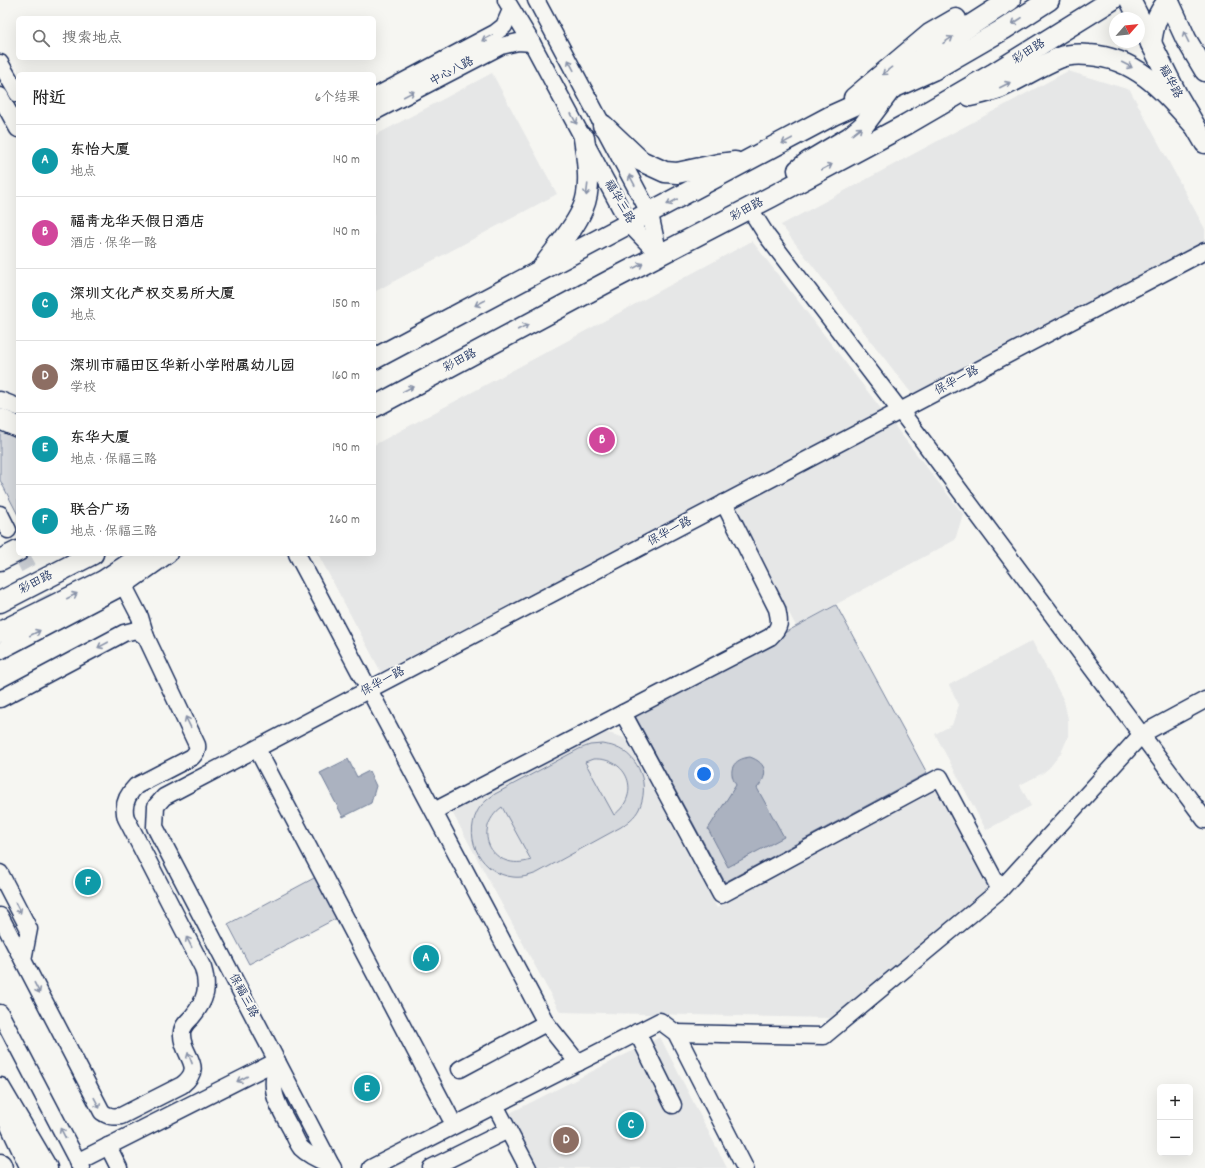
<!DOCTYPE html>
<html lang="zh">
<head>
<meta charset="utf-8">
<style>
  :root { --surface:#fff; --page:#f6f6f6; --text:#222; --muted:#767676; --line:#e0e0e0; --accent:#1b2f5e }
  body { margin:0; font-family:Dekko,"LXGW WenKai TC",sans-serif; background:var(--page); color:var(--text) }
  .controls { position:absolute; right:12px; bottom:12px; display:grid; overflow:hidden; border-radius:6px; box-shadow:0 4px 16px #0002 }
  .controls button { width:36px; height:36px; display:grid; place-items:center; padding:0; border:0; border-bottom:1px solid var(--line); background:var(--surface); color:var(--text); font:20px sans-serif }
  .compass { position:absolute; left:1109px; top:12px; width:36px; height:36px; border-radius:50%; background:var(--surface); box-shadow:0 4px 16px #0002; rotate:63deg }
  .you { position:absolute; left:704px; top:774px; width:14px; height:14px; margin:-10px; border:3px solid #fff; border-radius:50%; background:#1a73e8; box-shadow:0 0 0 6px #1a73e833 }
  .badge { display:grid; place-items:center; width:26px; height:26px; border-radius:50%; background:var(--accent); color:#fff; font-size:13px; font-weight:700 }
  .pin { position:absolute; translate:-50% -50%; border:2px solid #fff; box-shadow:0 1px 4px #0006 }
  .list { margin:0; padding:0; list-style:none }
  h2 { display:flex; justify-content:space-between; align-items:center; height:52px; margin:0; padding:0 16px; font-size:17px }
  h2 small { font-size:13px; font-weight:400; color:var(--muted) }
  .list li { display:grid; grid-template-columns:26px 1fr auto; gap:12px; align-items:center; box-sizing:border-box; height:72px; padding:0 16px; border-top:1px solid var(--line) }
  .list b { display:block; font-size:15px; white-space:nowrap }
  .list p { margin:0; font-size:13px; white-space:nowrap; color:var(--muted) }
  .list em { font-size:13px; font-style:normal; color:var(--muted) }
  .icon { flex:none; width:22px; height:22px; fill:none; stroke:currentColor; stroke-width:2; stroke-linecap:round; stroke-linejoin:round }
  .map { position:relative; flex:none; width:1205px; height:1168px; overflow:hidden }
  .search { position:absolute; background:var(--surface); box-shadow:0 4px 16px #0002; left:16px; top:16px; width:360px; height:44px; display:flex; align-items:center; gap:10px; box-sizing:border-box; padding:0 14px; border-radius:6px; color:var(--muted); font-size:15px }
  .panel { position:absolute; background:var(--surface); box-shadow:0 4px 16px #0002; left:16px; top:72px; width:360px; height:484px; border-radius:6px }
  .map>svg:first-child { display:block }
</style>
</head>
<body>
<div class="map">
<svg width="1205" height="1168" viewBox="0 0 1205 1168">
  <rect width="100%" height="100%" fill="#f6f6f2"/>
  <filter id="ink" filterUnits="userSpaceOnUse"><feTurbulence type="fractalNoise" baseFrequency=".025" numOctaves="2"/><feDisplacementMap in="SourceGraphic" scale="8" xChannelSelector="R" yChannelSelector="G"/><feConvolveMatrix kernelMatrix="1 2 1 2 8 2 1 2 1" color-interpolation-filters="sRGB"/></filter>
  <g filter="url(#ink)">
    <!-- built -->
    <g fill="#e6e7e7">
      <path d="M 1068,71 L 1130,90 L 1205,229 L 1205,241 L 912,394 L 781,225 Z"/>
      <path d="M 492,73 L 557,194 L 374,292 L 374,136 Z"/>
      <path d="M 752,241 L 882,410 L 381,672 L 318,554 L 374,554 L 374,445 Z"/>
      <path d="M 890,420 L 963,514 L 955,540 L 796,626 L 731,506 Z"/>
      <path d="M 1032,641 L 1064,701 L 1068,719 L 1068,737 L 1061,753 L 1050,767 L 1043,773 L 1020,785 L 1031,806 L 986,830 L 935,734 L 952,725 L 959,705 L 949,685 Z"/>
      <path d="M 601,731 L 625,738 L 717,908 L 936,790 L 991,891 L 830,1018 L 560,1012 L 452,812 Z"/>
      <path d="M 660,1037 L 727,1168 L 538,1168 L 510,1113 Z"/>
    </g>
    <!-- green -->
    <g fill="#d6d9dd" stroke="#78849e" fill-rule="evenodd">
      <path d="M 0,421 L 18,429 L 18,515 L 0,480 Z"/>
      <path d="M 836,605 L 927,773 L 725,882 L 634,714 Z"/>
      <path d="M 602,744 C 606,745 611,745 615,747 C 640,756 650,786 639,809 C 635,817 628,822 621,827 L 537,873 C 529,876 521,878 513,877 C 482,874 463,840 477,812 C 481,804 488,799 495,794 L 579,749 L 590,745 ZM 593,759 C 628,757 642,794 614,815 L 585,762 ZM 502,807 L 531,860 C 493,873 470,831 502,807 Z"/>
      <path d="M 316,877 L 337,918 L 249,964 L 228,924 Z"/>
    </g>
    <!-- water -->
    <g fill="#abb2c0" stroke="#717e99">
      <path d="M 750,757 C 767,763 769,775 757,788 L 784,837 L 728,867 L 708,829 L 736,785 C 727,770 733,759 750,757 Z"/>
      <path d="M 348,759 L 357,777 L 369,771 L 376,786 L 371,803 L 343,817 L 320,773 Z"/>
    </g>
    <g fill="none" stroke-linecap="round" stroke-linejoin="round">
      <!-- minor-tunnel -->
      <path stroke="#caced4" stroke-width="16" stroke-dasharray="16 8" stroke-linecap="butt" d="M 21,554 L 53,614"/>
      <defs>
        <g id="minor">
          <path d="M 506,0 L 532,43 L 629,224 L 659,255"/>
          <path d="M 536,0 L 650,214 L 659,255"/>
          <path d="M 0,63 L 18,94"/>
          <path d="M 0,96 L 18,129"/>
          <path d="M 374,97 L 495,33 L 504,26 L 511,10"/>
          <path d="M 374,112 L 501,46 L 518,42 L 532,43"/>
          <path d="M 750,209 L 767,236 L 914,429 L 1205,820"/>
          <path d="M 0,400 L 18,407"/>
          <path d="M 0,514 L 8,530"/>
          <path d="M 297,554 L 546,1023 L 578,1063"/>
          <path d="M 124,586 L 140,617 L 146,637"/>
          <path d="M 0,651 L 124,586 L 169,554"/>
          <path d="M 0,699 L 124,633 L 136,630 L 146,637 L 197,745 C 198,750 196,753 192,757 L 136,786 C 127,795 122,805 126,818 L 203,968 C 209,988 206,1000 192,1017 C 187,1022 181,1027 182,1035 C 182,1056 206,1066 182,1085 L 121,1116 C 113,1117 109,1117 102,1112 L 0,916"/>
          <path d="M 623,713 L 721,895 L 940,777 L 1000,890"/>
          <path d="M 257,749 L 450,1117"/>
          <path d="M 434,811 L 770,637 C 781,627 780,622 777,609 L 724,503"/>
          <path d="M 0,873 L 29,929 L 23,960"/>
          <path d="M 0,1013 L 81,1168"/>
          <path d="M 637,1032 L 673,1105"/>
          <path d="M 676,1033 L 824,1036 L 1000,890 L 1142,734 L 1205,700"/>
          <path d="M 277,1061 C 269,1092 276,1102 291,1129 C 294,1135 297,1143 301,1148 C 309,1156 321,1161 331,1165 L 333,1168"/>
          <path d="M 460,1069 L 546,1023"/>
          <path d="M 495,1105 L 528,1168"/>
          <path d="M 108,1146 L 119,1168"/>
          <path d="M 77,1162 L 277,1061"/>
          <path d="M 331,1165 L 155,827 L 156,806 L 164,797 L 1205,251"/>
          <path d="M 371,1168 L 660,1021 L 676,1033 L 745,1168"/>
          <path d="M 431,1168 L 508,1130"/>
        </g>
        <g id="major">
          <path d="M 1130,0 L 1139,18"/>
          <path d="M 1168,0 L 1186,39 L 1205,71"/>
          <path d="M 1139,19 L 1177,95 L 1205,143"/>
          <path d="M 1151,44 C 1153,27 1157,13 1169,0"/>
          <path d="M 970,96 C 980,94 990,91 999,88 C 1020,79 1039,66 1059,58 C 1069,54 1079,54 1089,55 C 1137,58 1165,92 1194,125"/>
          <path d="M 854,98 L 930,34 L 956,19"/>
          <path d="M 603,125 L 641,161 L 665,172 L 677,173 L 719,164 L 735,162"/>
          <path d="M 798,170 L 808,162 L 850,137 L 863,126 L 890,90 L 908,69 L 932,50 L 1010,0"/>
          <path d="M 543,267 C 556,248 574,230 583,208 C 592,188 587,159 584,138"/>
          <path d="M 374,359 L 833,115 L 933,70 L 1004,29 L 1049,0"/>
          <path d="M 374,407 L 613,279 L 771,197 L 907,124 L 993,74 L 1112,0"/>
          <path d="M 0,419 L 18,427"/>
          <path d="M 0,560 L 18,551"/>
          <path d="M 0,602 L 93,554"/>
          <path d="M 0,632 L 103,581 L 144,554"/>
          <path d="M 0,1088 L 47,1168"/>
        </g>
        <g id="highway">
          <path d="M 0,1100 L 32,1168"/>
          <path d="M 0,1165 L 1,1168"/>
        </g>
      </defs>
      <!-- minor casing -->
      <use href="#minor" stroke="#1b2f5e" stroke-width="19"/>
      <!-- major casing -->
      <use href="#major" stroke="#1b2f5e" stroke-width="23"/>
      <!-- highway casing -->
      <use href="#highway" stroke="#1b2f5e" stroke-width="25"/>
      <!-- minor -->
      <use href="#minor" stroke="#f6f6f2" stroke-width="16"/>
      <!-- major -->
      <use href="#major" stroke="#f6f6f2" stroke-width="20"/>
      <!-- highway -->
      <use href="#highway" stroke="#f6f6f2" stroke-width="22"/>
    </g>
    <!-- one-way arrows -->
    <defs><path id="oneway-shaft" d="M-6 0H5M1.5-3L5.5 0L1.5 3" fill="none" stroke-width="1.6" stroke-linecap="round" stroke-linejoin="round"/></defs>
    <g stroke="#8892a8">
      <use href="#oneway-shaft" transform="translate(1017 21) rotate(147)"/>
      <use href="#oneway-shaft" transform="translate(1186 37) rotate(-116)"/>
      <use href="#oneway-shaft" transform="translate(487 38) rotate(152)"/>
      <use href="#oneway-shaft" transform="translate(948 40) rotate(-34)"/>
      <use href="#oneway-shaft" transform="translate(571 65) rotate(-118)"/>
      <use href="#oneway-shaft" transform="translate(1127 65) rotate(27)"/>
      <use href="#oneway-shaft" transform="translate(887 71) rotate(141)"/>
      <use href="#oneway-shaft" transform="translate(1005 85) rotate(-27)"/>
      <use href="#oneway-shaft" transform="translate(409 94) rotate(-28)"/>
      <use href="#oneway-shaft" transform="translate(574 119) rotate(62)"/>
      <use href="#oneway-shaft" transform="translate(857 131) rotate(-38)"/>
      <use href="#oneway-shaft" transform="translate(787 141) rotate(152)"/>
      <use href="#oneway-shaft" transform="translate(827 167) rotate(-28)"/>
      <use href="#oneway-shaft" transform="translate(632 180) rotate(-118)"/>
      <use href="#oneway-shaft" transform="translate(587 190) rotate(97)"/>
      <use href="#oneway-shaft" transform="translate(672 202) rotate(152)"/>
      <use href="#oneway-shaft" transform="translate(638 266) rotate(-27)"/>
      <use href="#oneway-shaft" transform="translate(480 303) rotate(152)"/>
      <use href="#oneway-shaft" transform="translate(523 327) rotate(-28)"/>
      <use href="#oneway-shaft" transform="translate(408 389) rotate(-28)"/>
      <use href="#oneway-shaft" transform="translate(72 596) rotate(-27)"/>
      <use href="#oneway-shaft" transform="translate(35 633) rotate(-27)"/>
      <use href="#oneway-shaft" transform="translate(103 645) rotate(152)"/>
      <use href="#oneway-shaft" transform="translate(188 722) rotate(-116)"/>
      <use href="#oneway-shaft" transform="translate(18 908) rotate(63)"/>
      <use href="#oneway-shaft" transform="translate(189 942) rotate(-117)"/>
      <use href="#oneway-shaft" transform="translate(37 988) rotate(63)"/>
      <use href="#oneway-shaft" transform="translate(190 1058) rotate(-111)"/>
      <use href="#oneway-shaft" transform="translate(242 1079) rotate(153)"/>
      <use href="#oneway-shaft" transform="translate(97 1103) rotate(62)"/>
      <use href="#oneway-shaft" transform="translate(63 1133) rotate(-117)"/>
    </g>
  </g>
  <g text-anchor="middle" dominant-baseline="central" stroke-width="4" stroke-linejoin="round" paint-order="stroke">
    <!-- street labels -->
    <g font-size="12" fill="#1b2f5e" stroke="#f6f6f2">
      <text transform="translate(1029 52) rotate(-32)">彩田路</text>
      <text transform="translate(452 72) rotate(-28)">中心八路</text>
      <text transform="translate(1170 82) rotate(62)">福华路</text>
      <text transform="translate(619 202) rotate(60)">福华三路</text>
      <text transform="translate(747 210) rotate(-28)">彩田路</text>
      <text transform="translate(460 361) rotate(-28)">彩田路</text>
      <text transform="translate(957 381) rotate(-28)">保华一路</text>
      <text transform="translate(670 532) rotate(-28)">保华一路</text>
      <text transform="translate(36 583) rotate(-27)">彩田路</text>
      <text transform="translate(383 682) rotate(-28)">保华一路</text>
      <text transform="translate(243 996) rotate(62)">保福三路</text>
    </g>
  </g>
</svg>
<div class="controls">
<button>+</button>
<button>−</button>
</div>
<svg class="compass" viewBox="-18 -18 36 36"><path d="M0-13l5 13h-10z" fill="#e53935"/><path d="M0 13l5-13h-10z" fill="#767676"/></svg>
<div class="you"></div>
<div class="pin badge" style="left:426px;top:958px;background:#0f9aa8">A</div>
<div class="pin badge" style="left:602px;top:440px;background:#d1479c">B</div>
<div class="pin badge" style="left:631px;top:1125px;background:#0f9aa8">C</div>
<div class="pin badge" style="left:566px;top:1140px;background:#8d6e63">D</div>
<div class="pin badge" style="left:367px;top:1088px;background:#0f9aa8">E</div>
<div class="pin badge" style="left:88px;top:882px;background:#0f9aa8">F</div>
<div class="search"><svg class="icon" aria-label="search" viewBox="0 0 24 24"><circle cx="10" cy="10" r="6"/><path d="M15 15l6 6"/></svg>搜索地点</div>
<section class="panel">
<h2>附近<small>6个结果</small></h2>
<ul class="list">
<li><span class="badge" style="background:#0f9aa8">A</span><div><b>东怡大厦</b><p>地点</p></div><em>140 m</em></li>
<li><span class="badge" style="background:#d1479c">B</span><div><b>福青龙华天假日酒店</b><p>酒店 · 保华一路</p></div><em>140 m</em></li>
<li><span class="badge" style="background:#0f9aa8">C</span><div><b>深圳文化产权交易所大厦</b><p>地点</p></div><em>150 m</em></li>
<li><span class="badge" style="background:#8d6e63">D</span><div><b>深圳市福田区华新小学附属幼儿园</b><p>学校</p></div><em>160 m</em></li>
<li><span class="badge" style="background:#0f9aa8">E</span><div><b>东华大厦</b><p>地点 · 保福三路</p></div><em>190 m</em></li>
<li><span class="badge" style="background:#0f9aa8">F</span><div><b>联合广场</b><p>地点 · 保福三路</p></div><em>260 m</em></li>
</ul>
</section>
</div>
</body>
</html>
